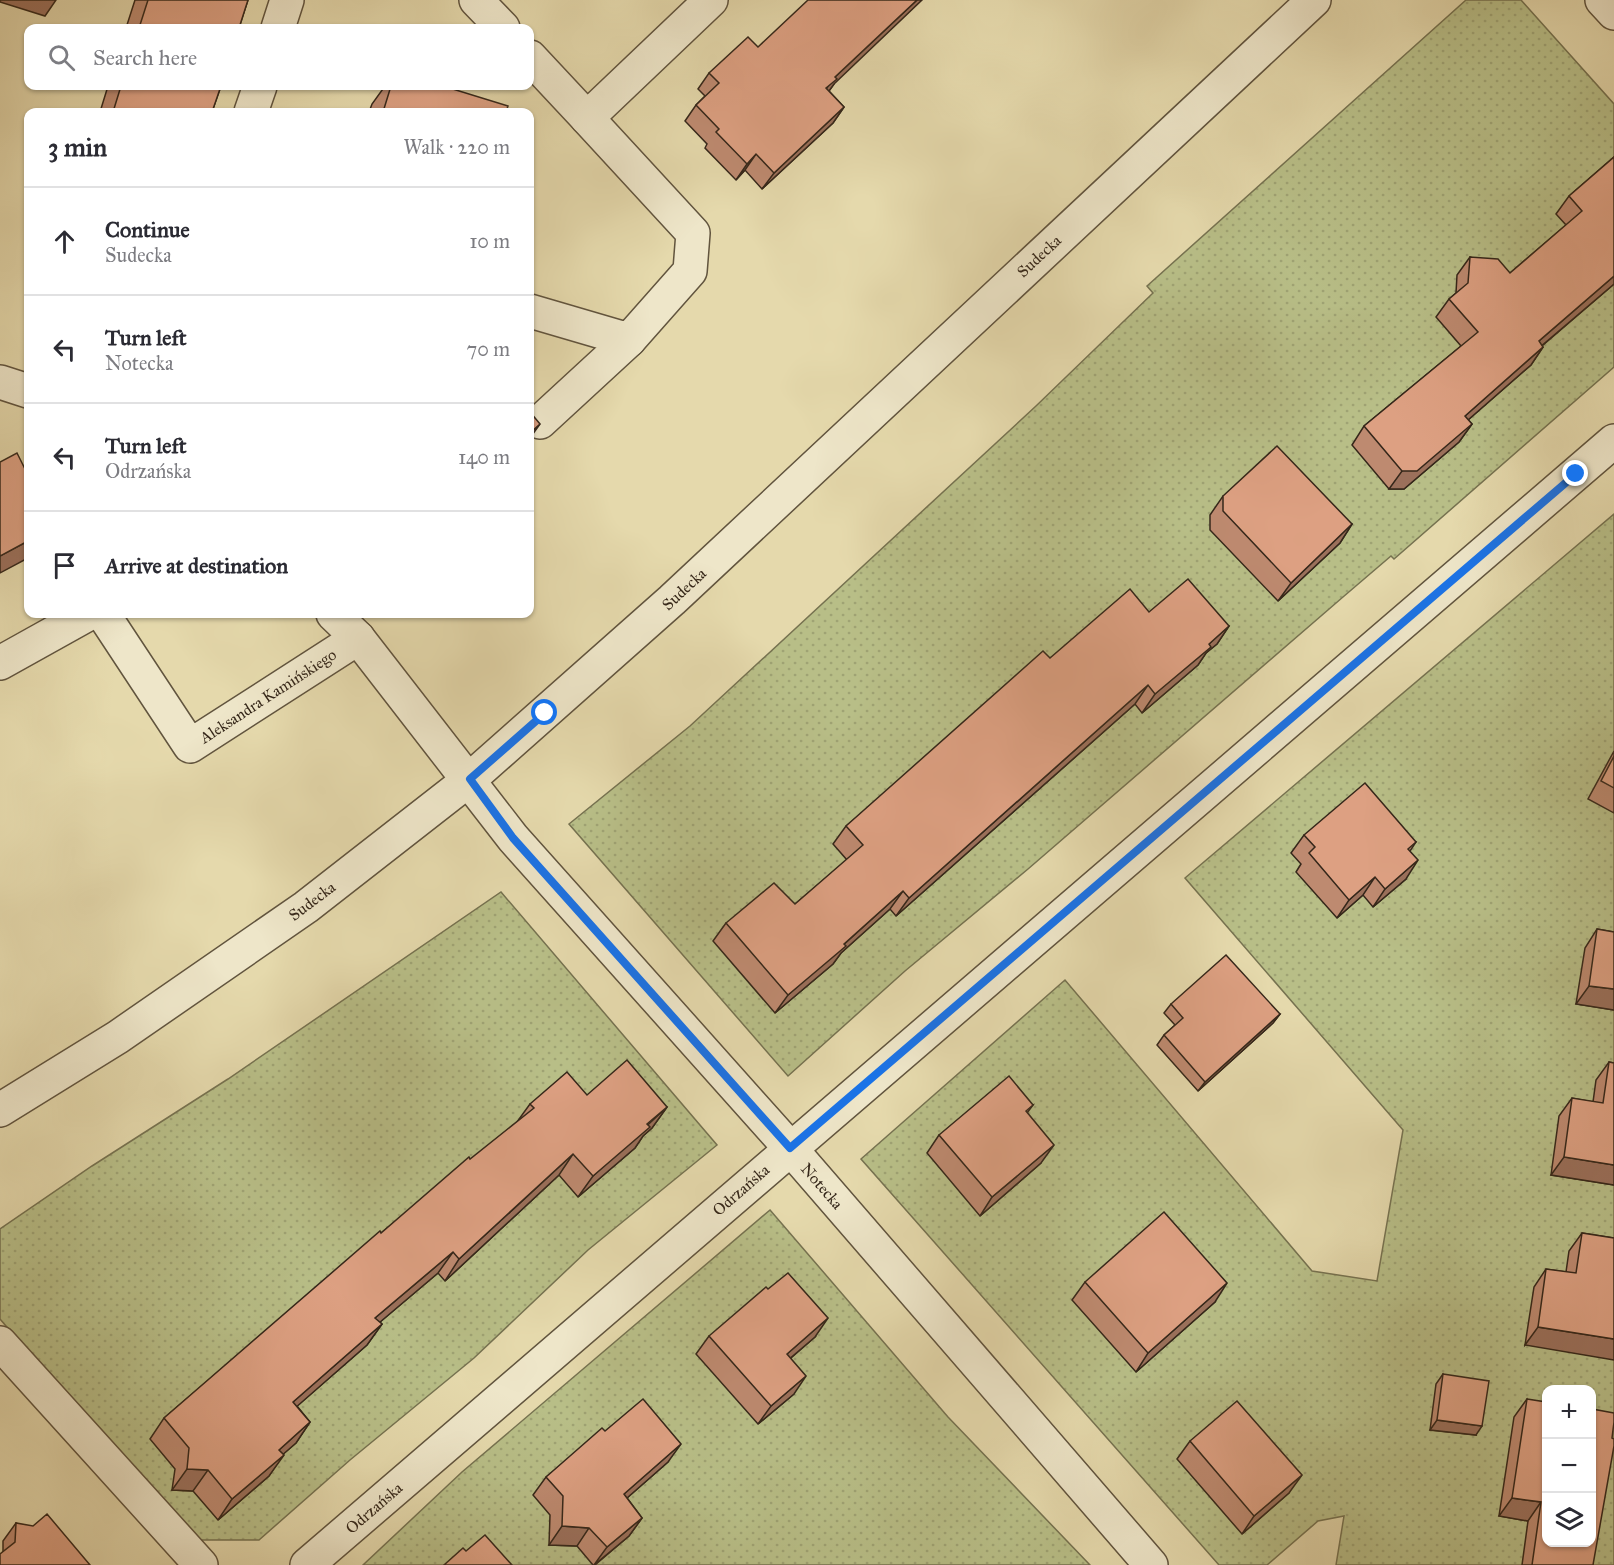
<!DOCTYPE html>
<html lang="en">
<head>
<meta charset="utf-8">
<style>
  :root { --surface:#fff; --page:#f2f2f3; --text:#2b2b33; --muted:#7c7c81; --line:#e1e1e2 }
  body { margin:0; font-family:"IM FELL Great Primer",serif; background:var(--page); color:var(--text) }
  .controls { position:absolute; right:18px; bottom:18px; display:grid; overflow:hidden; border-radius:12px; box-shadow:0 2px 4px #0004 }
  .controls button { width:54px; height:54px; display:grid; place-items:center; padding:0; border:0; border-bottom:2px solid var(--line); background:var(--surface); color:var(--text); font:30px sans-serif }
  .stop { position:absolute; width:18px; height:18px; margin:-14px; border:4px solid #1a73e8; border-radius:50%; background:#fff }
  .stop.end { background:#1a73e8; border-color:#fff; box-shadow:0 2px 6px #0008 }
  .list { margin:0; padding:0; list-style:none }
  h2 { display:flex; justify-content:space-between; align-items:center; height:78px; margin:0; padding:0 24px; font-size:26px }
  h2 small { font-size:20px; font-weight:400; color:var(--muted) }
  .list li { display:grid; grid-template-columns:39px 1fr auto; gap:18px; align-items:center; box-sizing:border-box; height:108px; padding:0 24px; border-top:2px solid var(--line) }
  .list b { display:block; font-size:22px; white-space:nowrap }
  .list p { margin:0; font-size:20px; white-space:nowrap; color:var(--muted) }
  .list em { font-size:20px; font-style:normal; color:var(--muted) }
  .icon { flex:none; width:33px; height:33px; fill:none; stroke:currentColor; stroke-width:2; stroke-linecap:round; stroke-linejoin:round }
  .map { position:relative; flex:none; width:1614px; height:1565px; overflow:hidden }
  .search { position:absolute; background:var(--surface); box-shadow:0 2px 4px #0004; left:24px; top:24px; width:510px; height:66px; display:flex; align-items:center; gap:15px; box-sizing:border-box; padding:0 21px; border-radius:12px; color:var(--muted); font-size:22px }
  .panel { position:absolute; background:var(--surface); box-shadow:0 2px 4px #0004; left:24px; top:108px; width:510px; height:510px; border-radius:12px }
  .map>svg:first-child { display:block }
</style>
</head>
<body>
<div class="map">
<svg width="1614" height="1565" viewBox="0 0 1614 1565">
  <defs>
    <pattern id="park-dots" width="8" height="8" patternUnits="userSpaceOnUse" patternTransform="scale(1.5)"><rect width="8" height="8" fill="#b8be87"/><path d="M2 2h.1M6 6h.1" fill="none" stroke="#9fa374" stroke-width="1.8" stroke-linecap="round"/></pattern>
  </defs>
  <rect width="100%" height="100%" fill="#e5d9ac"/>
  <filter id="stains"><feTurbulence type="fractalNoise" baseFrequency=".00333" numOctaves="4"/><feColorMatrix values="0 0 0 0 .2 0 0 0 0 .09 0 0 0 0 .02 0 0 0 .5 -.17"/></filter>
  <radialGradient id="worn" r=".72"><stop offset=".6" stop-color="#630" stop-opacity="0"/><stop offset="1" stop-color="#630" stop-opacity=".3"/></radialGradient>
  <!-- park -->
  <g fill="url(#park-dots)" stroke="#767250" stroke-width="1.5" fill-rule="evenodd">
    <path d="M 1466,0 L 1521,0 L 1614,104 L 1614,367 L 1394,559 L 1391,556 L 1343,597 L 1028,869 L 905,971 L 788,1076 L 569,824 L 690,726 L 1036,406 L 1153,293 L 1147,286 Z"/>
    <path d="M 1614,514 L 1614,1565 L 1336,1565 L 1344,1516 L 1318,1521 L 1267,1565 L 1219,1565 L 861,1159 L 1065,980 L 1312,1271 L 1377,1281 L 1403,1130 L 1185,878 ZM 1546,1390 L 1592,1390 L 1592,1542 L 1546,1542 Z"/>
    <path d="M 501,892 L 717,1145 L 588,1250 L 474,1358 L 350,1460 L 259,1540 L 191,1540 L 0,1319 L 0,1229 L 92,1166 L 228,1079 Z"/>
    <path d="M 770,1210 L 948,1417 L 1090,1565 L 363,1565 L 462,1472 Z"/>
  </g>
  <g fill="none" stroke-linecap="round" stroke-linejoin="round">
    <defs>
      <g id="minor">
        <path d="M 476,0 L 503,28"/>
        <path d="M 1602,0 L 1614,13"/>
        <path d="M 278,28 L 287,0"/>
        <path d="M 530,57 L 587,118 L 711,0"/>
        <path d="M 251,112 L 260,86"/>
        <path d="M 530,311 L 629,340 L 690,271 L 693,233 L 587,118"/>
        <path d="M 0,382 L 28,391"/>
        <path d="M 540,422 L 629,340"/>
        <path d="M 103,614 L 190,746 L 358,638"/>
        <path d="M 333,614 L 358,638 L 513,838 L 790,1148 L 1151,1565"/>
        <path d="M 0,663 L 88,614"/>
        <path d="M 0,1110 L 118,1037 L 306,907 L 470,779 L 672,600 L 1314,0"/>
        <path d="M 0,1343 L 201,1565"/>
        <path d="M 307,1565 L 1614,441"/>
      </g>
    </defs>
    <!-- minor casing -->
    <use href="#minor" stroke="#61543e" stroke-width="36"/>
    <!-- minor -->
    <use href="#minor" stroke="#eee6c9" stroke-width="33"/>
  </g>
  <!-- wall -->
  <g fill="#be8a70" stroke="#35271a" stroke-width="1.5">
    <path d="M 135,0 L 248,0 L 239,28 L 126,28 Z"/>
    <path d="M 758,47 L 834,84 L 829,91 L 844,107 L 833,123 L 762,189 L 745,170 L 736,180 L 705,148 L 707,144 L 685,121 L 696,105 L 705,96 L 698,89 L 709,73 Z"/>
    <path d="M 108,86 L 221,86 L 212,112 L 100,112 Z"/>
    <path d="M 385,86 L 443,86 L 506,112 L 369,112 L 372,104 Z"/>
    <path d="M 1614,157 L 1614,284 L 1542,346 L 1543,347 L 1531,365 L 1468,420 L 1472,424 L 1459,442 L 1404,489 L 1389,489 L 1352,445 L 1364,426 L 1461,346 L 1436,317 L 1449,299 L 1456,293 L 1457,275 L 1470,257 L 1510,273 L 1566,225 L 1556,214 L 1569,196 Z"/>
    <path d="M 1223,496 L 1352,524 L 1340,543 L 1278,601 L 1210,530 L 1210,515 Z"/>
    <path d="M 1149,612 L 1229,626 L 1217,644 L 1206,653 L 1198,665 L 1142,713 L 1135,704 L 896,916 L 890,909 L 841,953 L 833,964 L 775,1013 L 713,941 L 726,923 L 795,904 L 847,860 L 833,844 L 846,826 L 1050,658 Z"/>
    <path d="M 1614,751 L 1614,813 L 1588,799 Z"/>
    <path d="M 1304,835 L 1416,842 L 1410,851 L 1406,879 L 1373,907 L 1363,895 L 1337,918 L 1296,872 L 1301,864 L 1291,853 Z"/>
    <path d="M 1597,929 L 1614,932 L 1614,1010 L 1576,1004 L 1585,948 Z"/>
    <path d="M 1171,1004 L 1280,1014 L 1273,1023 L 1198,1091 L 1157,1045 L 1164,1035 L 1175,1025 L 1164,1013 Z"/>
    <path d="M 1609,1062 L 1614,1063 L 1614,1185 L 1551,1175 L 1559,1116 L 1572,1098 L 1593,1102 L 1596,1080 Z"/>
    <path d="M 587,1095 L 667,1107 L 652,1128 L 643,1136 L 635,1148 L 578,1197 L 559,1175 L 445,1281 L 438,1273 L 380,1322 L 382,1324 L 367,1345 L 297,1406 L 310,1422 L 296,1443 L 283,1454 L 269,1476 L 218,1520 L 193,1491 L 172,1490 L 175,1469 L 150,1439 L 164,1418 L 381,1233 L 517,1122 L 530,1104 Z"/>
    <path d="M 1033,1105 L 1027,1113 L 1041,1163 L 980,1216 L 927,1153 L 939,1135 Z"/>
    <path d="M 1582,1233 L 1614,1238 L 1525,1345 L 1534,1287 L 1546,1269 L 1566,1272 L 1569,1251 Z"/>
    <path d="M 1085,1282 L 1215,1302 L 1136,1372 L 1072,1300 Z"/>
    <path d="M 709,1336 L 815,1337 L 791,1358 L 794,1394 L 758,1424 L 696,1354 Z"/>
    <path d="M 1443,1374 L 1476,1435 L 1430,1430 L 1436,1384 Z"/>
    <path d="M 1527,1399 L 1593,1565 L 1522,1565 L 1528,1521 L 1499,1516 L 1514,1417 Z"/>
    <path d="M 605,1431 L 668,1462 L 627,1498 L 642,1518 L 629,1536 L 595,1565 L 593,1565 L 577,1546 L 549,1545 L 550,1515 L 533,1495 L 546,1477 Z"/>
    <path d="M 1190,1441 L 1289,1493 L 1242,1534 L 1177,1459 Z"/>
    <path d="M 16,1523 L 90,1565 L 3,1552 L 3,1541 Z"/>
  </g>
  <!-- shaded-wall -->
  <g fill="#9b705b" stroke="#35271a" stroke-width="1.5">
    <path d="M 0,0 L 56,0 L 45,16 L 0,2 Z"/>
    <path d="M 917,0 L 922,0 L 834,84 L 826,95 L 815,104 L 835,77 Z"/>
    <path d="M 844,107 L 833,123 L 762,189 L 774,173 Z"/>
    <path d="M 756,154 L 745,170 L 736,180 L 747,164 Z"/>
    <path d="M 1614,276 L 1614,284 L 1526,359 L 1539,341 Z"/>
    <path d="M 1543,347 L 1531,365 L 1452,434 L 1465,416 Z"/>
    <path d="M 540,424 L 530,438 L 530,433 Z"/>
    <path d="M 1472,424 L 1459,442 L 1404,489 L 1389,489 L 1402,471 Z"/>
    <path d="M 1352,524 L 1340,543 L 1278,601 L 1291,583 Z"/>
    <path d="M 28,541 L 28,558 L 0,573 L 0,556 Z"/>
    <path d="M 1229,626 L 1217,644 L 1206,653 L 1198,665 L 1142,713 L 1155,694 L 1209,644 Z"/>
    <path d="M 1148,685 L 1135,704 L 896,916 L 909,898 Z"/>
    <path d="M 1418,860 L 1406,879 L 1373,907 L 1385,889 Z"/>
    <path d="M 1375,877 L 1363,895 L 1337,918 L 1349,900 Z"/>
    <path d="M 903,891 L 890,909 L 841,953 L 833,964 L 775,1013 L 788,995 Z"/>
    <path d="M 1589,986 L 1614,989 L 1614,1010 L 1576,1004 Z"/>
    <path d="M 1280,1014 L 1273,1023 L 1198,1091 L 1205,1082 Z"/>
    <path d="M 667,1107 L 652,1128 L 643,1136 L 635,1148 L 578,1197 L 593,1176 Z"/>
    <path d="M 1054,1145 L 1041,1163 L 980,1216 L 992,1197 Z"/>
    <path d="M 573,1154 L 559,1175 L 445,1281 L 459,1259 Z"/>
    <path d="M 1564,1157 L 1614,1165 L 1614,1185 L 1551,1175 Z"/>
    <path d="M 453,1252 L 438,1273 L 360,1339 L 375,1318 Z"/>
    <path d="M 1227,1283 L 1215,1302 L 1136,1372 L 1148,1353 Z"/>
    <path d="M 828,1318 L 815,1337 L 774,1372 L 787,1354 Z"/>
    <path d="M 382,1324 L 367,1345 L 278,1423 L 293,1402 Z"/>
    <path d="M 1538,1327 L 1614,1339 L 1614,1360 L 1525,1345 Z"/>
    <path d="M 806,1376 L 794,1394 L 758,1424 L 771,1406 Z"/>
    <path d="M 1437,1420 L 1482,1426 L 1476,1435 L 1430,1430 Z"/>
    <path d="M 310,1422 L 296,1443 L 264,1471 L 279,1450 Z"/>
    <path d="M 681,1444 L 668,1462 L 611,1512 L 624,1494 Z"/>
    <path d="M 284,1455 L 269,1476 L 218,1520 L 232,1499 Z"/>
    <path d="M 187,1469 L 208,1470 L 193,1491 L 172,1490 Z"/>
    <path d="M 1302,1475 L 1289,1493 L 1242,1534 L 1254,1516 Z"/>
    <path d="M 1512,1498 L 1541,1502 L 1528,1521 L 1499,1516 Z"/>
    <path d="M 642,1518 L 629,1536 L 594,1565 L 607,1547 Z"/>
    <path d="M 562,1526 L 589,1528 L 577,1546 L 549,1545 Z"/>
  </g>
  <!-- building -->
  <g fill="#dda082" stroke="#35271a" stroke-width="1.5">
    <path d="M 148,0 L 248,0 L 239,28 L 139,28 Z"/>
    <path d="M 808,0 L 917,0 L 835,77 L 837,79 L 826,88 L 844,107 L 774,173 L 756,154 L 747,164 L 716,132 L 719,129 L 696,105 L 719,83 L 709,73 L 748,37 L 758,47 Z"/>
    <path d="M 121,86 L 221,86 L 212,112 L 113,112 Z"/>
    <path d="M 391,86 L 443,86 L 508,106 L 506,112 L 383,112 Z"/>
    <path d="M 1614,157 L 1614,276 L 1539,341 L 1543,347 L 1465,416 L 1472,424 L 1417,471 L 1402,471 L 1364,426 L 1478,332 L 1449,299 L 1468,283 L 1470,257 L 1498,259 L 1510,273 L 1582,211 L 1569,196 Z"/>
    <path d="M 530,412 L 540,424 L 530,433 Z"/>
    <path d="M 1277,446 L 1352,524 L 1291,583 L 1223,511 L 1223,496 Z"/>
    <path d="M 17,453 L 28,475 L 28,541 L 0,556 L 0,462 Z"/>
    <path d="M 1188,579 L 1229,626 L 1209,644 L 1211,647 L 1155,694 L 1148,685 L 909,898 L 903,891 L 844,944 L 846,946 L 788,995 L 726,923 L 774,883 L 795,904 L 863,845 L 846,826 L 1043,651 L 1050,658 L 1130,589 L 1149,612 Z"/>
    <path d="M 1614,756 L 1614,788 L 1601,781 Z"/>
    <path d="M 1365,783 L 1416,842 L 1408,849 L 1418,860 L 1385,889 L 1375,877 L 1349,900 L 1309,853 L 1315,847 L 1304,835 Z"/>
    <path d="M 1597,929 L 1614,932 L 1614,989 L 1589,986 Z"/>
    <path d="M 1226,955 L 1280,1014 L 1205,1082 L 1164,1035 L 1183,1018 L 1171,1004 Z"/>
    <path d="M 627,1060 L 667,1107 L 647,1124 L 650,1127 L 593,1176 L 573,1154 L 459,1259 L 453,1252 L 375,1318 L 382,1324 L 293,1402 L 310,1422 L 279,1450 L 284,1455 L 232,1499 L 208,1470 L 187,1469 L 189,1448 L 164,1418 L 380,1231 L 381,1233 L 469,1157 L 470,1159 L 534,1108 L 530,1104 L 567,1072 L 587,1095 Z"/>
    <path d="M 1609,1062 L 1614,1063 L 1614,1165 L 1564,1157 L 1572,1098 L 1603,1103 Z"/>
    <path d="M 1009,1076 L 1033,1105 L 1026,1111 L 1054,1145 L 992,1197 L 939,1135 Z"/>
    <path d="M 1164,1212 L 1227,1283 L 1148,1353 L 1085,1282 Z"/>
    <path d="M 1582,1233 L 1614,1238 L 1614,1339 L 1538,1327 L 1546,1269 L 1576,1273 Z"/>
    <path d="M 788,1273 L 828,1318 L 787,1354 L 806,1376 L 771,1406 L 709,1336 L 766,1287 L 768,1289 Z"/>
    <path d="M 1443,1374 L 1489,1381 L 1482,1426 L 1437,1420 Z"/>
    <path d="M 643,1399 L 681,1444 L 624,1494 L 642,1518 L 607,1547 L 589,1528 L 562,1526 L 563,1496 L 546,1477 L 602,1428 L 605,1431 Z"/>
    <path d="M 1527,1399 L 1546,1402 L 1546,1542 L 1592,1542 L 1592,1409 L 1614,1413 L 1614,1422 L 1612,1438 L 1614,1439 L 1614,1446 L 1593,1565 L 1532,1565 L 1541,1502 L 1512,1498 Z"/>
    <path d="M 1237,1401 L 1302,1475 L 1254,1516 L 1190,1441 Z"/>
    <path d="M 47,1514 L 90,1565 L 0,1565 L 0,1554 L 15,1542 L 16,1523 L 33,1526 Z"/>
    <path d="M 485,1535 L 512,1565 L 444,1565 L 463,1548 L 466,1551 Z"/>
  </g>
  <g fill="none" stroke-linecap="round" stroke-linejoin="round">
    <!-- route -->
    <path stroke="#1a73e8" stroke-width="8" d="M 545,713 L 470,779 L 513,838 L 790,1148 L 1576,474"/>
  </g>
  <g text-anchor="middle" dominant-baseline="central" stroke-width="5" stroke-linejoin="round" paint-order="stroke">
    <!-- street labels -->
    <g font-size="16" fill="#35271a" stroke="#eee6c9">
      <text transform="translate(1039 256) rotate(-43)">Sudecka</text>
      <text transform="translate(684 589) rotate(-43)">Sudecka</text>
      <text transform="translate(268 696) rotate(-33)">Aleksandra Kamińskiego</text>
      <text transform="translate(312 901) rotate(-37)">Sudecka</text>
      <text transform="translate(822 1186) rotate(49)">Notecka</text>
      <text transform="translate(741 1190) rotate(-41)">Odrzańska</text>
      <text transform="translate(374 1508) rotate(-41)">Odrzańska</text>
    </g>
  </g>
  <rect width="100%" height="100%" filter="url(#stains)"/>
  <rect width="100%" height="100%" fill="url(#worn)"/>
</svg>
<div class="controls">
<button>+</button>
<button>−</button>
<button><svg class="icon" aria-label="layers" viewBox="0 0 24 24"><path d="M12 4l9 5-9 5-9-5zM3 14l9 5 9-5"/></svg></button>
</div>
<div class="stop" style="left:545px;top:713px"></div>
<div class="stop end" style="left:1576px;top:474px"></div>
<div class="search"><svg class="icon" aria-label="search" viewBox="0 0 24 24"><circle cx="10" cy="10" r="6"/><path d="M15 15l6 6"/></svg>Search here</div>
<section class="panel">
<h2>3 min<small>Walk · 220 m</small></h2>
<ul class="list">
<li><svg class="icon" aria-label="ahead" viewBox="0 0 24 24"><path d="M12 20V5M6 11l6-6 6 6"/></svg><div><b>Continue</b><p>Sudecka</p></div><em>10 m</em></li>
<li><svg class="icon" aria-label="left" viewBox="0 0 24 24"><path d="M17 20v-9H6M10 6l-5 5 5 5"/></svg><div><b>Turn left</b><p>Notecka</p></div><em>70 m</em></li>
<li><svg class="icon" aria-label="left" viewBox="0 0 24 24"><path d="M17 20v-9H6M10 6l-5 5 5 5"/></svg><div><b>Turn left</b><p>Odrzańska</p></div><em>140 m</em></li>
<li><svg class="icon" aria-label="arrive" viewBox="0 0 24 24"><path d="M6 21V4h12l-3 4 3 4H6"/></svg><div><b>Arrive at destination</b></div></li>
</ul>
</section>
</div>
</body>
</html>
